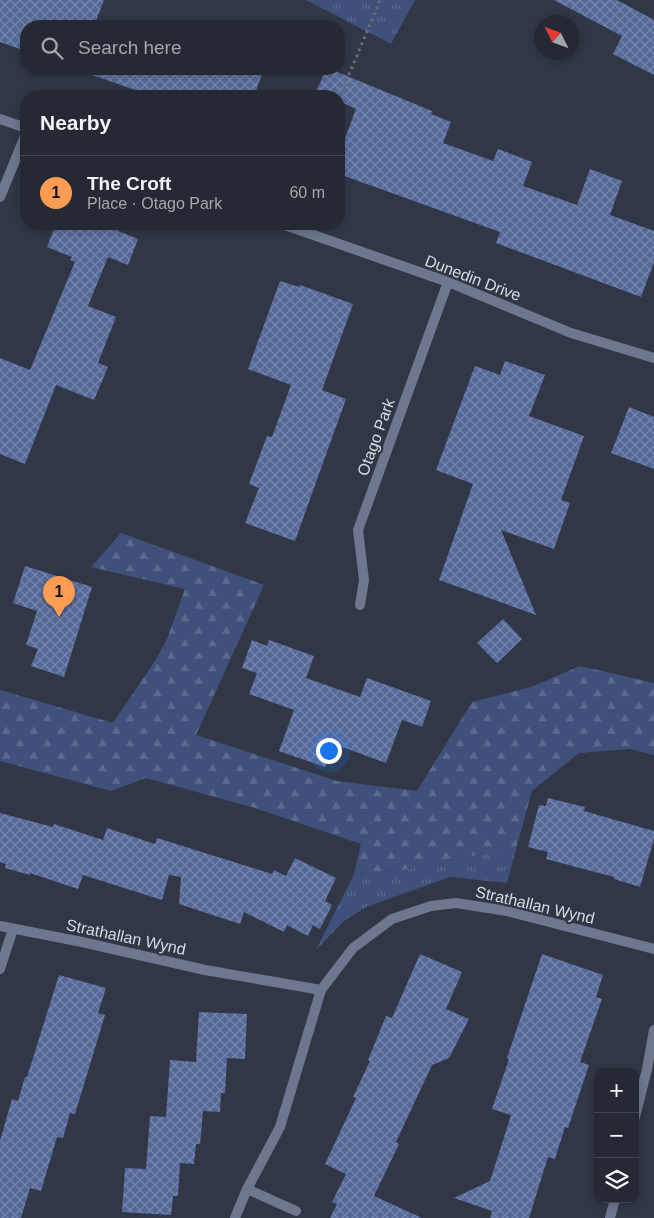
<!DOCTYPE html>
<html lang="en">
<head>
<meta charset="utf-8">
<style>
  :root { --surface:#252934; --page:#2d313c; --text:#f1f3f6; --muted:#a3a6ac; --line:#42454f; --accent:#fc9d53 }
  body { margin:0; font-family:Helvetica,sans-serif; background:var(--page); color:var(--text) }
  .controls { position:absolute; right:15px; bottom:15px; display:grid; overflow:hidden; border-radius:10px; box-shadow:0 2px 8px #0003 }
  .controls button { width:45px; height:45px; display:grid; place-items:center; padding:0; border:0; border-bottom:1px solid var(--line); background:var(--surface); color:var(--text); font:25px sans-serif }
  .compass { position:absolute; left:534px; top:15px; width:45px; height:45px; border-radius:50%; background:var(--surface); box-shadow:0 2px 8px #0003; rotate:312deg }
  .you { position:absolute; left:328px; top:750px; width:18px; height:18px; margin:-12px; border:4px solid #fff; border-radius:50%; background:#1a73e8; box-shadow:0 0 0 8px #1a73e833 }
  .badge { display:grid; place-items:center; width:32px; height:32px; border-radius:50%; background:var(--accent); color:#111; font-size:16px; font-weight:700 }
  .pin { position:absolute; translate:-50% -41px; filter:drop-shadow(0 1px 2px #0008) }
  .pin::after { content:''; position:absolute; top:26px; width:18px; height:15px; background:inherit; clip-path:polygon(0 0,100% 0,50% 100%) }
  .list { margin:0; padding:0; list-style:none }
  h2 { display:flex; justify-content:space-between; align-items:center; height:65px; margin:0; padding:0 20px; font-size:21px }
  h2 small { font-size:16px; font-weight:400; color:var(--muted) }
  .list li { display:grid; grid-template-columns:32px 1fr auto; gap:15px; align-items:center; box-sizing:border-box; height:75px; padding:0 20px; border-top:1px solid var(--line) }
  .list b { display:block; font-size:19px; white-space:nowrap }
  .list p { margin:0; font-size:16px; white-space:nowrap; color:var(--muted) }
  .list em { font-size:16px; font-style:normal; color:var(--muted) }
  .icon { flex:none; width:28px; height:28px; fill:none; stroke:currentColor; stroke-width:2; stroke-linecap:round; stroke-linejoin:round }
  .map { position:relative; flex:none; width:654px; height:1218px; overflow:hidden }
  .search { position:absolute; background:var(--surface); box-shadow:0 2px 8px #0003; left:20px; top:20px; width:325px; height:55px; display:flex; align-items:center; gap:12px; box-sizing:border-box; padding:0 18px; border-radius:20px; color:var(--muted); font-size:19px }
  .panel { position:absolute; background:var(--surface); box-shadow:0 2px 8px #0003; left:20px; top:90px; width:325px; height:140px; border-radius:20px }
  .map>svg:first-child { display:block }
</style>
</head>
<body>
<div class="map">
<svg width="654" height="1218" viewBox="0 0 654 1218">
  <defs>
    <pattern id="grass-tufts" width="24" height="20" patternUnits="userSpaceOnUse" patternTransform="scale(1.25)"><rect width="24" height="20" fill="#3f507a"/><path d="M3 7l-1-3M5 7V3M7 7l1-3M15 17l-1-3M17 17v-4M19 17l1-3" fill="none" stroke="#5a698d"/></pattern>
    <pattern id="forest-firs" width="22" height="20" patternUnits="userSpaceOnUse" patternTransform="scale(1.25)"><rect width="22" height="20" fill="#3f507a"/><path d="M5 1l3.5 6h-7zM16 11l3.5 6h-7z" fill="#5a698d"/></pattern>
    <pattern id="building-cross-hatch" width="8" height="8" patternUnits="userSpaceOnUse" patternTransform="scale(1.25)"><rect width="8" height="8" fill="#556998"/><path d="M0 0l8 8M0 8l8-8" fill="none" stroke="#7585ab"/></pattern>
  </defs>
  <rect width="100%" height="100%" fill="#313746"/>
  <!-- grass -->
  <g fill="url(#grass-tufts)">
    <path d="M 306,0 L 415,0 L 391,44 Z"/>
    <path d="M 488,853 L 515,853 L 507,883 L 450,877 L 366,907 L 344,921 L 316,950 L 354,874 L 398,871 Z"/>
  </g>
  <!-- forest -->
  <g fill="url(#forest-firs)">
    <path d="M 306,0 L 330,0 L 327,10 Z"/>
    <path d="M 121,533 L 264,585 L 196,735 L 337,781 L 417,791 L 472,702 L 531,687 L 580,666 L 654,683 L 654,755 L 630,749 L 579,753 L 532,791 L 515,853 L 488,853 L 398,871 L 354,874 L 361,844 L 255,808 L 146,778 L 111,791 L 0,761 L 0,690 L 113,723 L 155,661 L 167,639 L 185,589 L 91,567 Z"/>
  </g>
  <!-- building -->
  <g fill="url(#building-cross-hatch)">
    <path d="M 0,0 L 104,0 L 94,26 L 26,26 L 26,51 L 0,42 Z"/>
    <path d="M 554,0 L 617,0 L 654,20 L 654,75 L 613,54 L 622,36 Z"/>
    <path d="M 87,69 L 264,69 L 254,96 L 153,96 L 86,73 Z"/>
    <path d="M 326,69 L 330,69 L 432,111 L 431,114 L 451,122 L 443,143 L 493,161 L 498,149 L 532,162 L 523,186 L 577,205 L 590,169 L 622,181 L 610,215 L 654,231 L 654,262 L 641,297 L 496,243 L 500,232 L 339,174 L 339,154 L 356,109 L 339,101 L 339,96 L 327,96 L 316,92 Z"/>
    <path d="M 56,224 L 121,224 L 118,231 L 138,239 L 128,265 L 108,257 L 88,306 L 116,317 L 98,363 L 108,367 L 94,400 L 56,385 L 25,464 L 0,454 L 0,358 L 30,370 L 75,262 L 70,260 L 72,257 L 47,247 Z"/>
    <path d="M 280,281 L 299,287 L 300,285 L 353,304 L 322,390 L 346,399 L 295,541 L 245,523 L 259,488 L 249,484 L 267,436 L 272,437 L 291,385 L 248,369 Z"/>
    <path d="M 505,361 L 545,375 L 529,416 L 584,436 L 561,500 L 570,503 L 554,549 L 501,530 L 536,615 L 439,580 L 473,484 L 436,470 L 475,366 L 500,375 Z"/>
    <path d="M 629,407 L 654,417 L 654,469 L 611,453 Z"/>
    <path d="M 25,566 L 92,587 L 64,677 L 31,666 L 38,649 L 26,645 L 37,611 L 13,603 Z"/>
    <path d="M 503,619 L 522,639 L 497,663 L 477,643 Z"/>
    <path d="M 252,640 L 267,646 L 269,640 L 314,656 L 306,678 L 360,697 L 367,678 L 431,701 L 422,727 L 402,720 L 386,763 L 334,744 L 325,767 L 279,751 L 294,710 L 249,694 L 257,673 L 242,668 Z"/>
    <path d="M 548,798 L 585,807 L 584,811 L 654,831 L 654,839 L 640,887 L 614,879 L 614,877 L 546,859 L 548,852 L 528,847 L 539,805 L 546,806 Z"/>
    <path d="M 0,813 L 53,827 L 54,824 L 103,840 L 107,828 L 155,844 L 157,838 L 272,874 L 274,870 L 286,876 L 295,858 L 336,878 L 325,901 L 332,905 L 320,929 L 313,925 L 308,936 L 287,925 L 284,932 L 244,912 L 240,924 L 179,904 L 181,877 L 169,875 L 162,900 L 83,875 L 78,889 L 30,873 L 30,875 L 5,868 L 6,864 L 0,862 Z"/>
    <path d="M 420,954 L 462,972 L 446,1009 L 469,1019 L 449,1058 L 432,1065 L 396,1142 L 399,1144 L 374,1196 L 422,1218 L 330,1218 L 337,1204 L 332,1202 L 346,1174 L 325,1164 L 356,1098 L 353,1097 L 370,1061 L 368,1060 L 386,1016 L 392,1018 Z"/>
    <path d="M 542,954 L 603,975 L 596,997 L 602,999 L 580,1062 L 589,1065 L 568,1128 L 565,1127 L 555,1159 L 548,1157 L 529,1218 L 490,1218 L 492,1211 L 454,1198 L 490,1181 L 511,1115 L 492,1109 L 509,1059 L 507,1058 Z"/>
    <path d="M 59,975 L 106,988 L 98,1013 L 105,1015 L 75,1114 L 70,1113 L 63,1138 L 57,1137 L 41,1191 L 30,1188 L 21,1218 L 0,1218 L 0,1141 L 12,1099 L 18,1101 L 25,1077 L 27,1077 Z"/>
    <path d="M 199,1012 L 247,1014 L 245,1059 L 227,1058 L 225,1093 L 221,1093 L 220,1112 L 203,1111 L 200,1144 L 196,1144 L 194,1164 L 180,1163 L 178,1196 L 173,1196 L 171,1215 L 122,1212 L 125,1168 L 146,1169 L 150,1116 L 166,1117 L 170,1060 L 196,1062 Z"/>
  </g>
  <g fill="none" stroke-linecap="round" stroke-linejoin="round">
    <!-- path -->
    <path stroke="#676d7a" stroke-width="3" stroke-dasharray="2.5 4" stroke-linecap="butt" d="M 339,99 L 380,0"/>
    <!-- street -->
    <g stroke="#6e778d" stroke-width="10">
      <path d="M 0,119 L 26,128"/>
      <path d="M 0,197 L 26,134"/>
      <path d="M 282,224 L 448,282 L 571,333 L 654,358"/>
      <path d="M 360,605 L 364,580 L 358,530 L 448,282"/>
      <path d="M 0,926 L 82,942 L 205,970 L 321,990 L 353,948 L 392,919 L 431,906 L 456,903 L 507,911 L 654,949"/>
      <path d="M 0,969 L 13,929"/>
      <path d="M 635,1117 L 647,1069 L 654,1030"/>
      <path d="M 247,1189 L 296,1211"/>
      <path d="M 235,1218 L 247,1189 L 280,1127 L 321,990"/>
      <path d="M 610,1218 L 615,1199"/>
    </g>
  </g>
  <g text-anchor="middle" dominant-baseline="central" stroke-width="4.5" stroke-linejoin="round" paint-order="stroke">
    <!-- street labels -->
    <g font-size="16" fill="#d6dae3" stroke="#313746">
      <text transform="translate(473 278) rotate(21)">Dunedin Drive</text>
      <text transform="translate(376 437) rotate(-70)">Otago Park</text>
      <text transform="translate(535 905) rotate(13)">Strathallan Wynd</text>
      <text transform="translate(126 937) rotate(12)">Strathallan Wynd</text>
    </g>
  </g>
</svg>
<div class="controls">
<button>+</button>
<button>−</button>
<button><svg class="icon" aria-label="layers" viewBox="0 0 24 24"><path d="M12 4l9 5-9 5-9-5zM3 14l9 5 9-5"/></svg></button>
</div>
<svg class="compass" viewBox="-18 -18 36 36"><path d="M0-13l5 13h-10z" fill="#e53935"/><path d="M0 13l5-13h-10z" fill="#a3a6ac"/></svg>
<div class="you"></div>
<div class="pin badge" style="left:59px;top:617px">1</div>
<div class="search"><svg class="icon" aria-label="search" viewBox="0 0 24 24"><circle cx="10" cy="10" r="6"/><path d="M15 15l6 6"/></svg>Search here</div>
<section class="panel">
<h2>Nearby<small></small></h2>
<ul class="list">
<li><span class="badge">1</span><div><b>The Croft</b><p>Place · Otago Park</p></div><em>60 m</em></li>
</ul>
</section>
</div>
</body>
</html>
